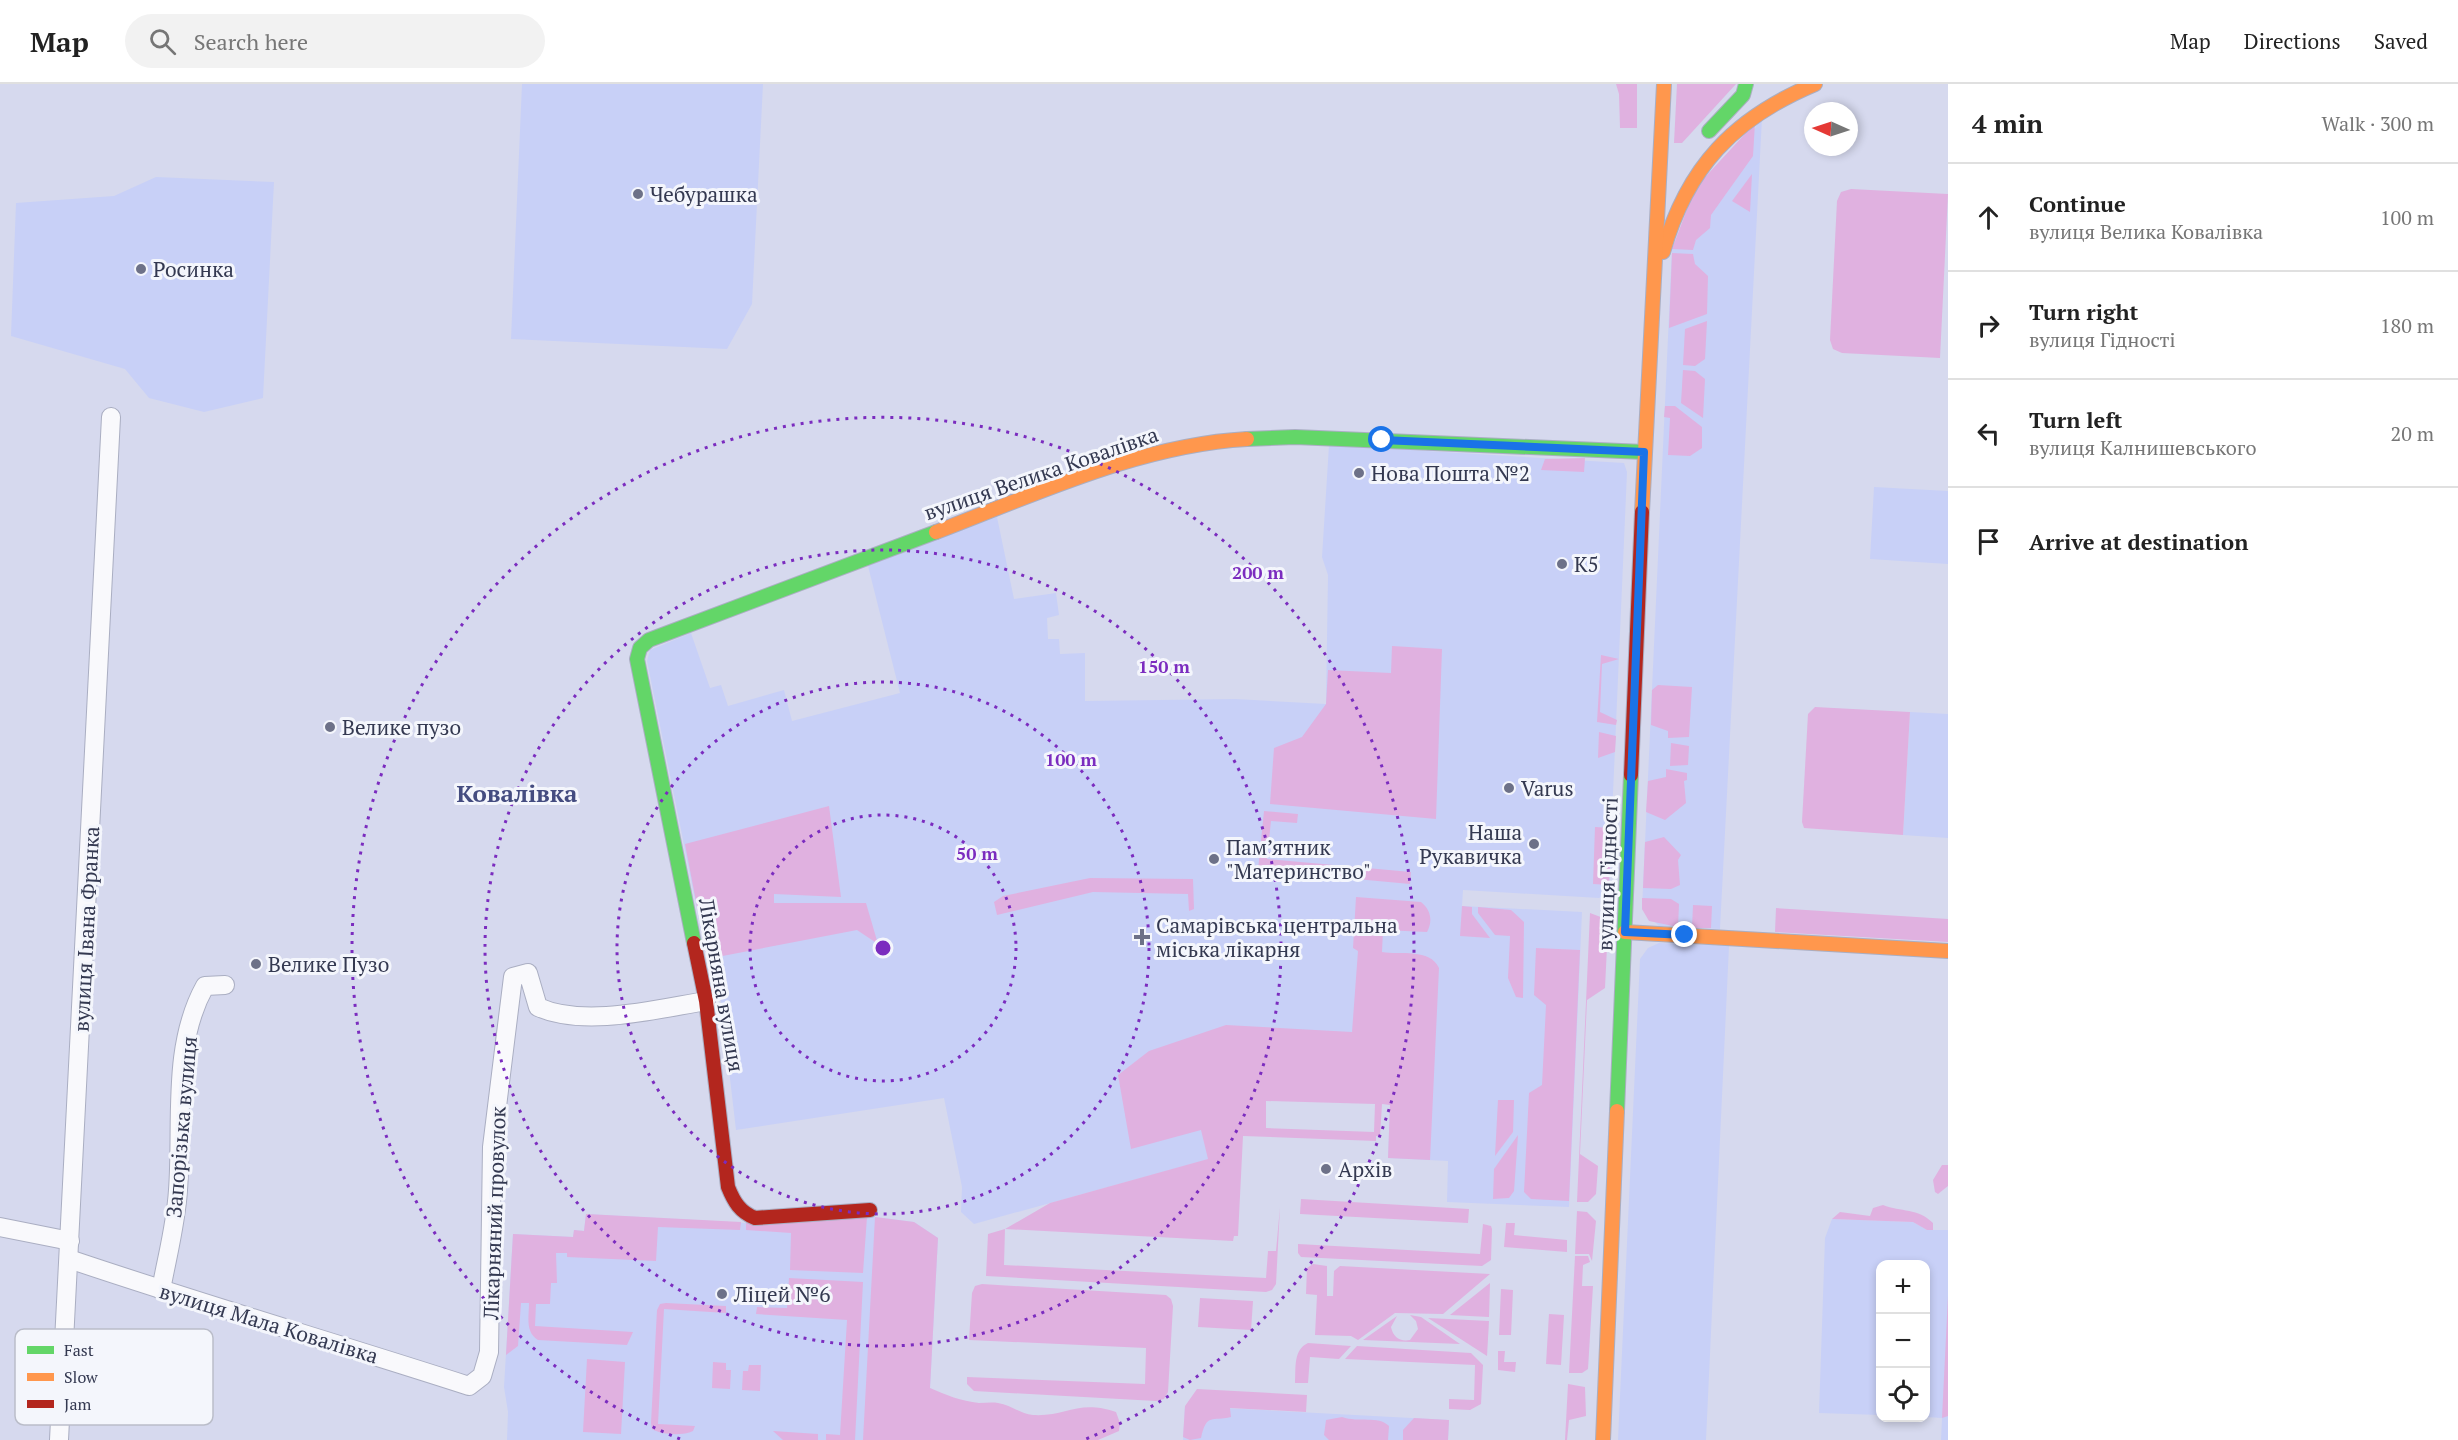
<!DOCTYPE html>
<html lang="en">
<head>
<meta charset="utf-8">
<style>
  :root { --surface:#fff; --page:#f2f2f2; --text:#222; --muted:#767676; --line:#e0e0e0 }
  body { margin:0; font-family:"PT Serif",serif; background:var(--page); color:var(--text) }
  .controls { position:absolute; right:18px; bottom:18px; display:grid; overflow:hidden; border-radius:12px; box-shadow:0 3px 9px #0003 }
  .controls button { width:54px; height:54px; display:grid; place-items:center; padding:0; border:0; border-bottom:2px solid var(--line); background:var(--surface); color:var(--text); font:30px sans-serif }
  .compass { position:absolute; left:1804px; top:18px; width:54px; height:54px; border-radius:50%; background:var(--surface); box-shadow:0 3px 9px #0003; rotate:273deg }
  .stop { position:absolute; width:18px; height:18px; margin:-14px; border:4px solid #1a73e8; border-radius:50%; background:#fff }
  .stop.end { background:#1a73e8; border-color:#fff; box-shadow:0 2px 6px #0008 }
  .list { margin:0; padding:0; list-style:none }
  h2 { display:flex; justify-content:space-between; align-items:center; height:78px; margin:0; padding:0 24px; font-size:26px }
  h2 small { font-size:20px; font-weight:400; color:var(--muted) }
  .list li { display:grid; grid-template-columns:39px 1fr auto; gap:18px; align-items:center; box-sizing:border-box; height:108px; padding:0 24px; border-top:2px solid var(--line) }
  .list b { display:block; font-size:22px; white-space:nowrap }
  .list p { margin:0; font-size:20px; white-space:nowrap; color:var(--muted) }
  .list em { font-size:20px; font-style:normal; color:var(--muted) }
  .icon { flex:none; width:33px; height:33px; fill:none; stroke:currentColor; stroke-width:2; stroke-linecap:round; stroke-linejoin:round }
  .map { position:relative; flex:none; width:1948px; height:1356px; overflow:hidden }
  header { display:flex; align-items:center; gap:36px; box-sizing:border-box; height:84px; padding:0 30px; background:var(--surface); border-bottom:2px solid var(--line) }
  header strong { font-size:28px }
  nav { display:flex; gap:33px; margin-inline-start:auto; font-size:21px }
  .search { width:420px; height:54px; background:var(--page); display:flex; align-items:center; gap:15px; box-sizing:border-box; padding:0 21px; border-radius:33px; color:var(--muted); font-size:22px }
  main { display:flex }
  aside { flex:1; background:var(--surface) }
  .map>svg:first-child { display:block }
</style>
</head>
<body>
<header>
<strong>Map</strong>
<div class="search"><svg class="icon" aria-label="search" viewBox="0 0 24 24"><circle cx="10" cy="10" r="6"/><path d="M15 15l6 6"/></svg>Search here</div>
<nav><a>Map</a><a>Directions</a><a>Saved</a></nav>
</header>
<main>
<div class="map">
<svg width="1948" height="1356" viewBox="0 0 1948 1356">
  <rect width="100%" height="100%" fill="#d6d9ee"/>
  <!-- built -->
  <g fill="#c8d0f7">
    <path d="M 522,0 L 763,0 L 752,220 L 727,265 L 511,255 Z"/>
    <path d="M 1762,34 L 1720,845 L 1659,842 L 1642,825 L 1672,165 Z"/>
    <path d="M 156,93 L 274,98 L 263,314 L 204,328 L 149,314 L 125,285 L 11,252 L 16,119 L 114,112 Z"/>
    <path d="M 1329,361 L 1624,379 L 1627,388 L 1609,801 L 1607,809 L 1599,814 L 1463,806 L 1462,822 L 1582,828 L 1569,1123 L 1447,1118 L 1448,1077 L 1388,1074 L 1391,997 L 1228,988 L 1224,1071 L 974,1140 L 961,1128 L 962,1103 L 944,1014 L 736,1046 L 716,874 L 707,875 L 647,577 L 650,566 L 691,549 L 710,604 L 721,601 L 728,622 L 784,606 L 792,637 L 900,609 L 868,482 L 997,433 L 1014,515 L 1056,509 L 1059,531 L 1047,534 L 1048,555 L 1059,555 L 1060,570 L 1085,569 L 1085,617 L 1235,615 L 1326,620 L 1328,491 L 1322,473 Z"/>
    <path d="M 1874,403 L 1948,407 L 1948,480 L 1870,475 Z"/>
    <path d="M 1910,628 L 1948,630 L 1948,754 L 1903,751 Z"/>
    <path d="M 1659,859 L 1729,862 L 1706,1356 L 1618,1356 L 1640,875 L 1648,864 Z"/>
    <path d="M 586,1130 L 746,1139 L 875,1133 L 914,1138 L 938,1154 L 930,1304 L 970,1329 L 988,1356 L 507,1356 L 508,1328 L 504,1303 L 513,1150 L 573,1153 L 574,1146 L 584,1147 Z"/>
    <path d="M 1832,1135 L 1913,1138 L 1927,1146 L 1948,1146 L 1948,1356 L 1941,1356 L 1942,1334 L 1926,1333 L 1926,1180 L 1880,1180 L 1880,1331 L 1819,1329 L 1825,1154 Z"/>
    <path d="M 1185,1322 L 1449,1336 L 1448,1356 L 1183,1356 Z"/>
  </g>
  <!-- green -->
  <g fill="#e0b1e0" fill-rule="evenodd">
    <path d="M 1616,0 L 1637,0 L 1637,44 L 1620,44 L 1619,10 Z"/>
    <path d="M 1677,0 L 1736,0 L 1682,59 L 1674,59 Z"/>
    <path d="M 1755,39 L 1753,72 L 1711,131 L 1710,144 L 1696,156 L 1693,166 L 1672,165 L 1695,104 Z"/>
    <path d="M 1752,90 L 1750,128 L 1732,117 Z"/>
    <path d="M 1851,105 L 1948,110 L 1940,274 L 1842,269 L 1833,265 L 1830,256 L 1837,117 L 1841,108 Z"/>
    <path d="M 1672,169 L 1693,170 L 1695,180 L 1708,192 L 1707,230 L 1669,244 Z"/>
    <path d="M 1707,237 L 1705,275 L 1695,282 L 1683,281 L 1685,245 Z"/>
    <path d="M 1683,286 L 1695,287 L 1705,295 L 1703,334 L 1681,319 Z"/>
    <path d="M 1665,322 L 1675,322 L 1702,343 L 1702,364 L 1690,372 L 1668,371 L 1670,334 L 1664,333 Z"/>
    <path d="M 1585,374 L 1584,388 L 1541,386 L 1545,375 Z"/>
    <path d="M 1392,562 L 1442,565 L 1436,735 L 1270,720 L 1274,664 L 1302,653 L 1326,620 L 1328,586 L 1391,589 Z"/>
    <path d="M 1601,571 L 1619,575 L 1602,580 L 1600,628 L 1617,636 L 1616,641 L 1597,638 Z"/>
    <path d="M 1658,601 L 1692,603 L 1689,653 L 1668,654 L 1668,647 L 1651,641 L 1652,606 Z"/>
    <path d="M 1815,623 L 1910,628 L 1903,751 L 1804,744 L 1802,738 L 1808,630 Z"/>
    <path d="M 1599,648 L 1616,652 L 1615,668 L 1598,674 Z"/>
    <path d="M 1671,659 L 1689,662 L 1688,681 L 1670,682 Z"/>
    <path d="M 1666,685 L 1687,689 L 1687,696 L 1684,697 L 1686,719 L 1665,736 L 1646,728 L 1648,697 L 1666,693 Z"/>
    <path d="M 829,722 L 841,813 L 774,810 L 774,819 L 866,819 L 878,860 L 857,846 L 707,875 L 685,760 Z"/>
    <path d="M 1264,727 L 1298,730 L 1297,739 L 1271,737 L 1267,775 L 1411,788 L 1410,800 L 1258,786 Z"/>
    <path d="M 1595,743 L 1612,744 L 1609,801 L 1593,800 Z"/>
    <path d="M 1664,753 L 1681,771 L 1678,776 L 1680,801 L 1671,805 L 1643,804 L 1645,758 Z"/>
    <path d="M 1090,794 L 1193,795 L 1194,825 L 1189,827 L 1188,810 L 1093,808 L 997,831 L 994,818 L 1003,812 Z"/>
    <path d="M 1356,813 L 1421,818 C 1431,826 1433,837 1427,848 L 1383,846 L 1382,868 C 1400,871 1430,864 1439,884 L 1430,1076 L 1388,1074 L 1390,1021 L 1382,1020 L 1380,1052 L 1376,1052 L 1376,1057 L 1243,1052 L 1238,1152 L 1234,1152 L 1233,1157 L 1005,1145 L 1004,1181 L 1266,1194 L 1268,1167 L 1276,1167 L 1280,1123 L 1276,1200 L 1272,1206 L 1266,1208 L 986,1192 L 988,1150 L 1005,1145 L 1050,1119 L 1208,1075 L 1201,1046 L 1131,1065 L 1118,991 L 1149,967 L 1226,941 L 1352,948 L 1358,867 L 1353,864 ZM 1266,1017 L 1375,1020 L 1374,1048 L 1266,1044 Z"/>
    <path d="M 1642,814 L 1671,815 L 1679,820 L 1678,843 L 1649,837 L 1642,825 Z"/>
    <path d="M 1693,821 L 1712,822 L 1711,844 L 1692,844 Z"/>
    <path d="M 1462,822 L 1472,823 L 1472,830 L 1490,854 L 1460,852 Z"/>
    <path d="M 1478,823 L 1511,826 L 1524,838 L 1523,914 L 1516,913 L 1508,894 L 1510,852 L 1495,851 L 1478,829 Z"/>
    <path d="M 1776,824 L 1948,835 L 1948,858 L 1775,848 Z"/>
    <path d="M 1590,829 L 1606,835 L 1608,842 L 1605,904 L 1587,916 L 1580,1070 L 1598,1082 L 1596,1110 L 1588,1118 L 1577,1118 Z"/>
    <path d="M 1536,864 L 1580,866 L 1569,1117 L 1531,1115 L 1524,1108 L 1529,1009 L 1542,1001 L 1546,921 L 1534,911 Z"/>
    <path d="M 1498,1016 L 1514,1016 L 1513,1048 L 1495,1072 Z"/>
    <path d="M 1518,1051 L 1514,1107 L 1509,1114 L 1493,1115 L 1494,1085 Z"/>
    <path d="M 1942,1081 L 1948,1081 L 1948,1102 L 1938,1110 L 1935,1108 L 1933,1096 Z"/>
    <path d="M 1301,1115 L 1469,1125 L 1468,1139 L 1300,1130 Z"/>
    <path d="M 1883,1121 C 1901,1128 1918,1124 1933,1139 L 1933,1146 L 1927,1146 L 1913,1138 L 1832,1135 L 1840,1128 L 1870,1132 L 1873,1124 Z"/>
    <path d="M 1577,1127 L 1587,1128 L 1596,1137 L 1592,1177 L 1589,1170 L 1575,1170 Z"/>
    <path d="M 586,1130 L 741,1138 L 740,1146 L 658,1143 L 656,1177 L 567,1173 L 567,1169 L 556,1169 L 557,1199 L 551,1199 L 550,1220 L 536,1220 L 535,1242 L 633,1248 L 627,1261 L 538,1256 C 525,1248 529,1233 529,1219 L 521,1219 L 518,1262 L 506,1271 L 513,1150 L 573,1153 L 574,1146 L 584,1147 Z"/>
    <path d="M 867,1133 L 863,1189 L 790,1186 L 791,1149 L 746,1146 L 746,1139 Z"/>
    <path d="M 875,1133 L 914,1138 L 938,1154 L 930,1304 C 946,1311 961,1317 979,1319 C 985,1319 992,1318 998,1319 C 1011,1321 1020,1330 1033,1331 C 1066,1333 1078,1315 1116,1328 L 1120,1339 L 1119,1347 L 1098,1356 L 863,1356 Z"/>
    <path d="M 1506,1139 L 1515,1139 L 1514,1151 L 1567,1156 L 1567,1168 L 1504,1163 Z"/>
    <path d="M 1483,1140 L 1491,1142 L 1492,1145 L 1491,1176 L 1482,1182 L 1301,1173 L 1298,1169 L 1298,1160 L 1480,1170 Z"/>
    <path d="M 1575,1172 L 1588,1172 L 1590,1178 L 1583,1181 L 1582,1202 L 1593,1202 L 1588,1285 L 1582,1289 L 1569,1289 Z"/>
    <path d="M 1313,1180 L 1327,1182 L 1327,1212 L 1333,1212 L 1334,1187 L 1340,1182 L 1490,1190 L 1443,1230 L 1395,1229 L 1358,1256 L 1351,1252 L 1315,1251 L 1317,1211 L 1306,1210 L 1307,1184 Z"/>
    <path d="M 789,1194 L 863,1198 L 855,1356 L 826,1356 L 826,1350 L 840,1351 L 847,1236 L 756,1230 L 757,1223 L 787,1224 Z"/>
    <path d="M 1490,1199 L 1489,1233 L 1450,1231 Z"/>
    <path d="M 982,1200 L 1166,1211 L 1171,1215 L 1173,1222 L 1168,1308 L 1164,1315 L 1156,1317 L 974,1307 L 967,1300 L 967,1293 L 1145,1300 L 1146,1264 L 969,1256 L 972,1209 L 975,1202 Z"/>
    <path d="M 1501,1205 L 1513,1206 L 1511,1251 L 1499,1251 Z"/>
    <path d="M 1948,1212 L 1948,1332 L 1942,1334 Z"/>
    <path d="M 1200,1214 L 1253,1217 L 1251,1246 L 1198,1243 Z"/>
    <path d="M 666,1219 L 726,1222 L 726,1229 L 664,1225 L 658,1340 L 695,1342 L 693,1347 C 683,1352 662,1351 652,1345 L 651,1339 L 657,1226 L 660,1220 Z"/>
    <path d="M 1549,1230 L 1564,1231 L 1561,1281 L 1546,1280 Z"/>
    <path d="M 1410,1231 L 1421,1233 L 1460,1260 L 1363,1256 L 1397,1232 L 1391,1243 C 1393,1253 1400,1258 1410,1256 L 1418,1245 L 1416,1237 Z"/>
    <path d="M 1428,1234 L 1489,1237 L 1487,1272 Z"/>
    <path d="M 1308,1259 L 1351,1262 L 1339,1275 L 1310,1273 L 1308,1299 L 1295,1299 C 1296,1284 1293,1266 1308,1259 Z"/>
    <path d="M 1357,1262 L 1471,1269 L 1483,1281 L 1481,1320 L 1470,1326 L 1449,1325 L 1449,1315 L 1474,1316 L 1475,1281 L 1345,1275 Z"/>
    <path d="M 1498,1267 L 1505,1267 L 1504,1278 L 1516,1278 L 1515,1288 L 1498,1286 Z"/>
    <path d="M 587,1275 L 625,1278 L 621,1350 L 583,1348 Z"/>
    <path d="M 713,1278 L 726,1279 L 726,1286 L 731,1286 L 730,1305 L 712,1304 Z"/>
    <path d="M 749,1281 L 761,1281 L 760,1307 L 742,1306 L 743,1287 L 748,1287 Z"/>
    <path d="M 1568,1300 L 1585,1303 L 1586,1332 L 1569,1336 L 1567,1356 L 1565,1356 Z"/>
    <path d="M 1197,1305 L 1307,1311 L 1306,1328 L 1230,1324 L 1231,1333 C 1212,1338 1207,1328 1201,1354 L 1190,1356 L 1183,1353 L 1185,1322 Z"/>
    <path d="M 1342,1333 C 1359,1339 1378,1331 1389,1342 L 1388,1356 L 1329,1356 L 1324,1351 L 1326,1336 Z"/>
    <path d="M 1414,1334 L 1449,1336 L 1448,1356 L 1403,1356 L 1403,1346 Z"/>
    <path d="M 773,1347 L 818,1350 L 818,1356 L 783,1356 Z"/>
  </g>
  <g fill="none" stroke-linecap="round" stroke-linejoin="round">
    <defs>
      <g id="street">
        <path d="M 0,1143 L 70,1157"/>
        <path d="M 69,1175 C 202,1220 336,1259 469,1302 L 482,1292 L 489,1268 L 492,1063 L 513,893 L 528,889 L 538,923 C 584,944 657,925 706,917"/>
        <path d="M 161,1206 C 167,1173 176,1140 178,1106 C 183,1039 171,963 205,902 L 225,901"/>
        <path d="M 59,1356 L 111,333"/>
      </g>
      <g id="fast">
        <path d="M 1709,47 L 1743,11 L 1746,0"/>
        <path d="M 1247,355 L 1295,353 L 1644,368"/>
        <path d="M 694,859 L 637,575 L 640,564 L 649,556 L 936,448"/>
        <path d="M 1617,1027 L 1631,691"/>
      </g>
      <g id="slow">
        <path d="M 1663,168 C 1687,83 1734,34 1815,0"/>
        <path d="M 1642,428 L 1664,0"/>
        <path d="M 936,448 C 1036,410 1140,361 1247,355"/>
        <path d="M 1625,848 L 1948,867"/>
        <path d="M 1603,1356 L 1617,1027"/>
      </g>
      <g id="jam">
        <path d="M 1631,691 L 1642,428"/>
        <path d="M 694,859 L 706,917 L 728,1103 C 734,1118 740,1128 755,1134 L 870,1126"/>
      </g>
    </defs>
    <!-- street casing -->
    <use href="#street" stroke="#aaaec2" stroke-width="20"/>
    <!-- fast casing -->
    <use href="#fast" stroke="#aaaec2" stroke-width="16"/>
    <!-- slow casing -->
    <use href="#slow" stroke="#aaaec2" stroke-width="16"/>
    <!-- jam casing -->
    <use href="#jam" stroke="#aaaec2" stroke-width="16"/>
    <!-- street -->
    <use href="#street" stroke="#f9f9fc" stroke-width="18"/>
    <!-- fast -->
    <use href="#fast" stroke="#63d668" stroke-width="14"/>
    <!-- slow -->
    <use href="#slow" stroke="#ff974d" stroke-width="14"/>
    <!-- jam -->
    <use href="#jam" stroke="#b3261e" stroke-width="14"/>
  </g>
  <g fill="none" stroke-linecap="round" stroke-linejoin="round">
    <!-- route -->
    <path stroke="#1a73e8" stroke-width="8" d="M 1382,356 L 1644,368 L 1625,848 L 1685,851"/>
  </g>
  <!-- distance rings -->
  <g fill="none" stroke="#7b2cbf" stroke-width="3" stroke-dasharray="3 6">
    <circle cx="883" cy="864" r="133"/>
    <circle cx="883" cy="864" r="266"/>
    <circle cx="883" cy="864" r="398"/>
    <path d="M680 1355A531 531 0 1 1 1086 1355"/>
  </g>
  <!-- markers -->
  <g fill="#6d7188" stroke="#f4f6fc" stroke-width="2">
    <circle cx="638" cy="110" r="6"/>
    <circle cx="141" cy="185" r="6"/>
    <circle cx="1359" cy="389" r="6"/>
    <circle cx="1562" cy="480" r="6"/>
    <circle cx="330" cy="643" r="6"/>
    <circle cx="1509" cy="704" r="6"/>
    <circle cx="1534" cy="760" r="6"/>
    <circle cx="1214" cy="775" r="6"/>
    <path d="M1139 844h6v6h6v6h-6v6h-6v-6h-6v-6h6z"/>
    <circle cx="256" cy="880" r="6"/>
    <circle cx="1326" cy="1085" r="6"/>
    <circle cx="722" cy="1210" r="6"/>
  </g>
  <g text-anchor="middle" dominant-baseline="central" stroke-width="6" stroke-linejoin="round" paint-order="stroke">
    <!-- poi labels -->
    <g font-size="21" fill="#343951" stroke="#f4f6fc" text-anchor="start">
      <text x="650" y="110">Чебурашка</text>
      <text x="153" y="185">Росинка</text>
      <text x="1371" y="389">Нова Пошта №2</text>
      <text x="1574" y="480">К5</text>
      <text x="342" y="643">Велике пузо</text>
      <text x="1521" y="704">Varus</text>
      <text x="1522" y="748" text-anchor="end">Наша<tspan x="1522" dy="24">Рукавичка</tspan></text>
      <text x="1226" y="763">Пам’ятник<tspan x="1226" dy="24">"Материнство"</tspan></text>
      <text x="1156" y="841">Самарівська центральна<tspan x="1156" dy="24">міська лікарня</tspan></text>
      <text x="268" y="880">Велике Пузо</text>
      <text x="1338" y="1085">Архів</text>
      <text x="734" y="1210">Ліцей №6</text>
    </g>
    <!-- street labels -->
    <g font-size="21" fill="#343951" stroke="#f4f6fc">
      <text transform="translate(1041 389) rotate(-19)">вулиця Велика Ковалівка</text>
      <text transform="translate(1607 790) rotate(-88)">вулиця Гідності</text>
      <text transform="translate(86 845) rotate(-87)">вулиця Івана Франка</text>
      <text transform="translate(722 901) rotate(80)">Лікарняна вулиця</text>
      <text transform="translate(181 1043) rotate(-85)">Запорізька вулиця</text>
      <text transform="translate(494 1129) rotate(-88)">Лікарняний провулок</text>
      <text transform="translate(269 1239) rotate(17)">вулиця Мала Ковалівка</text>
    </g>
    <!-- quarter labels -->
    <g font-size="24" font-weight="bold" fill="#444c80" stroke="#f4f6fc">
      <text x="517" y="709">Ковалівка</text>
    </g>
  </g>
  <!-- legend -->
  <rect x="15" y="1245" width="198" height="96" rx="9" fill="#f4f6fc" stroke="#babdc9" stroke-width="1.5"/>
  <rect x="27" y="1262" width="27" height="8" fill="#63d668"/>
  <rect x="27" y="1289" width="27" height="8" fill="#ff974d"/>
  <rect x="27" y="1316" width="27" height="8" fill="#b3261e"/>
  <g font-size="16" fill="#343951">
    <text x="64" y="1272">Fast</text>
    <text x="64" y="1299">Slow</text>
    <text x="64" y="1326">Jam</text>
  </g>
  <circle cx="883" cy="864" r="9" fill="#7b2cbf" stroke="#f4f6fc" stroke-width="3"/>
  <g font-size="18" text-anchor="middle" font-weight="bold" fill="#7b2cbf" stroke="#f4f6fc" stroke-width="6" stroke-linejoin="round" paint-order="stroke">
    <text x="1258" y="495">200 m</text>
    <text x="1164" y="589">150 m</text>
    <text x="1071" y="682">100 m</text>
    <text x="977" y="776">50 m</text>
  </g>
</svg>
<div class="controls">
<button>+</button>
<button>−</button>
<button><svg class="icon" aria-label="locate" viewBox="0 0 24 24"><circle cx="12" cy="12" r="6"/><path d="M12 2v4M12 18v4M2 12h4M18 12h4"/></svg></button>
</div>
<svg class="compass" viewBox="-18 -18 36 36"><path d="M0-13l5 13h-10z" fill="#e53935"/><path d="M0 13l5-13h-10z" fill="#767676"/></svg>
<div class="stop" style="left:1382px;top:356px"></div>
<div class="stop end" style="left:1685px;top:851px"></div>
</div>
<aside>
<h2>4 min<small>Walk · 300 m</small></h2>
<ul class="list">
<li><svg class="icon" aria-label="ahead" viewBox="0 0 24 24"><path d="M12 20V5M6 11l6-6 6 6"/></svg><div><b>Continue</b><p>вулиця Велика Ковалівка</p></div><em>100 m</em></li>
<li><svg class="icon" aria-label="right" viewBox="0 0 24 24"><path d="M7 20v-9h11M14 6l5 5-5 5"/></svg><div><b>Turn right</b><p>вулиця Гідності</p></div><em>180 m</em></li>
<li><svg class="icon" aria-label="left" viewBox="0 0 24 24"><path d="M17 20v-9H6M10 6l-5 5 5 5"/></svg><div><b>Turn left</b><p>вулиця Калнишевського</p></div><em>20 m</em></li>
<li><svg class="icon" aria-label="arrive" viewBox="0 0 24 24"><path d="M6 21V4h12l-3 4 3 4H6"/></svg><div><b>Arrive at destination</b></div></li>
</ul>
</aside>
</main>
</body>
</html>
